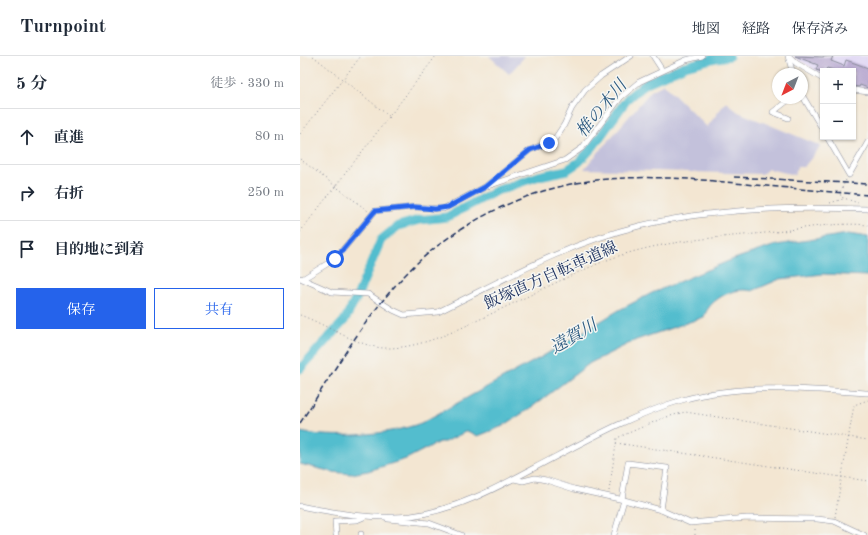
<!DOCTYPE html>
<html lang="ja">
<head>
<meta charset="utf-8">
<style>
  :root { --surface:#fff; --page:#f2f2f3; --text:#1f2937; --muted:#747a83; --line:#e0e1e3; --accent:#2563eb }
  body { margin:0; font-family:"Old Standard TT","Noto Serif JP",serif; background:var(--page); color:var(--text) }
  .controls { position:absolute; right:12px; top:12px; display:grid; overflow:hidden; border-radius:0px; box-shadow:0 1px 3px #0004 }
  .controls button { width:36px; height:36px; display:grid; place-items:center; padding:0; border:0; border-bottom:1px solid var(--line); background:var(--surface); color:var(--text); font:20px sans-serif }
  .compass { position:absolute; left:472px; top:12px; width:36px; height:36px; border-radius:50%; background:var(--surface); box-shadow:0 1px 3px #0004; rotate:222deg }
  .stop { position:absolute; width:12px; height:12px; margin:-9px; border:3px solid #2563eb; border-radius:50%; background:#fff }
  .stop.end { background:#2563eb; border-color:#fff; box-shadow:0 1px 4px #0008 }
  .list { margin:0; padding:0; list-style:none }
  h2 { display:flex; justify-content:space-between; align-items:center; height:52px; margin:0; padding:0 16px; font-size:17px }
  h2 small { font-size:13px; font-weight:400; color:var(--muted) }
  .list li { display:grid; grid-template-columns:26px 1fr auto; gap:12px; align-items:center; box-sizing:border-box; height:56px; padding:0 16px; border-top:1px solid var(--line) }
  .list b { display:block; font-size:15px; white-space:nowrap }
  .list em { font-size:13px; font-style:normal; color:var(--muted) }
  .actions { display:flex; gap:8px; padding:12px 16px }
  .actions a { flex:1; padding:9px 0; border:1px solid var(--accent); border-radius:0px; text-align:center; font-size:14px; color:var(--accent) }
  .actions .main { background:var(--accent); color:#fff }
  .icon { flex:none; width:22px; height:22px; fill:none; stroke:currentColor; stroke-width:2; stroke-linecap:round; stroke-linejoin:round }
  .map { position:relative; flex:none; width:568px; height:479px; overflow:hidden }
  header { display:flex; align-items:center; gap:24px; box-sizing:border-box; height:56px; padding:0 20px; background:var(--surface); border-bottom:1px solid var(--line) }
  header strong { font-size:19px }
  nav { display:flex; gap:22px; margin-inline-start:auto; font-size:14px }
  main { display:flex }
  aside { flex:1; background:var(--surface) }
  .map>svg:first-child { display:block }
</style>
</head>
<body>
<header>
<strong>Turnpoint</strong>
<nav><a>地図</a><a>経路</a><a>保存済み</a></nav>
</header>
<main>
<aside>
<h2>5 分<small>徒歩 · 330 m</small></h2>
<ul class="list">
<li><svg class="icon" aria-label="ahead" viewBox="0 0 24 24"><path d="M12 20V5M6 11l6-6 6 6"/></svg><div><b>直進</b></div><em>80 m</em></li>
<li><svg class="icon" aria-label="right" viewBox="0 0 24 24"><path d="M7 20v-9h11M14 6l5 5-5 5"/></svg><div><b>右折</b></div><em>250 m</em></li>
<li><svg class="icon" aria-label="arrive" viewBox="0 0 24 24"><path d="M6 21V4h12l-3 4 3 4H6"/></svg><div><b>目的地に到着</b></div></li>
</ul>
<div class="actions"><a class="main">保存</a><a>共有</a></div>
</aside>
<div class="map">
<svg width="568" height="479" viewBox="0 0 568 479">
  <rect width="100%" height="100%" fill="#f6f6f2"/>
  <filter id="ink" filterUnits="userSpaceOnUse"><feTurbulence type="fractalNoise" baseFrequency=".025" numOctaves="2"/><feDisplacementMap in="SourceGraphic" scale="8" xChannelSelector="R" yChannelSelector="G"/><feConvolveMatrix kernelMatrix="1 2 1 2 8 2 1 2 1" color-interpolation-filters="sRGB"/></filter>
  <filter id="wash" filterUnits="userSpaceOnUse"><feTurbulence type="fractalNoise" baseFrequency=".012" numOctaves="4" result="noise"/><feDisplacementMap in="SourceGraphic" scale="16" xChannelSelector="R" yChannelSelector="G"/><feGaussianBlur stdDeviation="0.9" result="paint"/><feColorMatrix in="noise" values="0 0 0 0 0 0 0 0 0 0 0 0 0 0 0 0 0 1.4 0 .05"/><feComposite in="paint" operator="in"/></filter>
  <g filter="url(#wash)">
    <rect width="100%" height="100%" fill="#f3e6d2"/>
    <!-- built -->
    <path fill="#dfd5f5" d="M 492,0 L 568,0 L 568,33 L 553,30 L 553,15 L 523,15 L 523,19 Z"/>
    <!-- industrial -->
    <g fill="#c3c1db">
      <path d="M 189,0 L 225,0 L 209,18 Z"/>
      <path d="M 364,28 L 407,71 L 426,46 L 438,56 L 521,90 L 504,111 L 497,111 L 495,119 L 468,113 L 462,118 L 284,113 L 351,35 Z"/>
    </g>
    <!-- water -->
    <path fill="#53bdce" stroke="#377696" d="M 548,178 L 568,181 L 568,220 L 523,218 L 480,223 L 452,235 C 435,230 409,243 404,261 L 336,284 L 290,307 L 232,351 L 203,370 L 178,380 L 167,375 L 145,386 L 139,386 L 106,403 L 68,415 L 51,418 L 33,416 L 0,408 L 0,376 C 33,383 90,379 121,367 L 245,299 L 319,254 L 352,237 L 431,204 L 476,189 Z"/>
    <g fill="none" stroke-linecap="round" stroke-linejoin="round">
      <!-- river -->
      <path stroke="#53bdce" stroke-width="9" d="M 0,313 L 44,265 L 56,243 L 81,184 L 98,170 L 119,164 L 147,161 L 196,135 L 239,120 L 267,114 L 279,106 L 292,92 L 328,42 L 346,27 L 385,10 L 416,2 L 429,0"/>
    </g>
    <g id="blocks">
      <!-- building -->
      <path fill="#b2a2cd" d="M 495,0 L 522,1 L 533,0 L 531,5 L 544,10 L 546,4 L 568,12 L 568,32 L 560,29 L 559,31 L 553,30 L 553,15 L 536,15 L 527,12 L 523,16 L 516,14 L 518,9 Z"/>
    </g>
  </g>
  <g filter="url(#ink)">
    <use href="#blocks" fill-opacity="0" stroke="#878a98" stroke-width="1"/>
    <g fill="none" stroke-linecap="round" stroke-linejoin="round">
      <defs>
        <g id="street">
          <path d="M 353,0 L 362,14"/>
          <path d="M 488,0 L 493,18"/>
          <path d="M 489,0 L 496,7 L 523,23"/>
          <path d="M 553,34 L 568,36"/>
          <path d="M 502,39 L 523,74"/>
          <path d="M 488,62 L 473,56 L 491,42"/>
          <path d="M 527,81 L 549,119 L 568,86"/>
          <path d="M 186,130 L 230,94 L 254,84 L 264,69 L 272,52 L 285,34 L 301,20 L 331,0"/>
          <path d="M 0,222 L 32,236 L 68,238 L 93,254 L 104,259 L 138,256 C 203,224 268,187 339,170 C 413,152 492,151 568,153"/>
          <path d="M 4,222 L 35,203 L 75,155 L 114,151 L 143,153 L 185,131 L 265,104 L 282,92 L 321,41 L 339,26 L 386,4 L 402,0"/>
          <path d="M 214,423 L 223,425 L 235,422 L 246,424 L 274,433 L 324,444 L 361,454 L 390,467 L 447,462 L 517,463 L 534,465 L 564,479"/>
          <path d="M 322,443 L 328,407 L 367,412 L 361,454"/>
          <path d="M 0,450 C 36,457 74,464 111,460 C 155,454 195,433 234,412 C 282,387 329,360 382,344 C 441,327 507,333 568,337"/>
          <path d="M 88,463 L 129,467 L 161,479"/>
          <path d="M 36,479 L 35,465 L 57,464 L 64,461"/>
          <path d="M 61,479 L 61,478"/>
          <path d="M 314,479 L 324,444"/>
        </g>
      </defs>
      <!-- street casing -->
      <use href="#street" stroke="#878a98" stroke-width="6"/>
      <!-- path -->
      <g stroke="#878a98" stroke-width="1" stroke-dasharray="1 3" stroke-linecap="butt">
        <path d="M 13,0 L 89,60"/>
        <path d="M 0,78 L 61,0"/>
        <path d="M 0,103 L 68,155"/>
        <path d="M 546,124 L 540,136 L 541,141 L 558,147"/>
        <path d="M 530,147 L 543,143"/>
        <path d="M 0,176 L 136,0"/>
        <path d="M 0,259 C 25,268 59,291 84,292 C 123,293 161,272 195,256 C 231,239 266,221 302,206 C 357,184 417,182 475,176 C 506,172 536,166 568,169"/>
        <path d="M 316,387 L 568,425"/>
        <path d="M 309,435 L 317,382 L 363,362 L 385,356 L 568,384"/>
        <path d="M 535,461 L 554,349 L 568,344"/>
        <path d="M 395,479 L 395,472"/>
      </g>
      <!-- street -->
      <use href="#street" stroke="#fff" stroke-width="5"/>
      <!-- rail -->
      <g stroke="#1b2f5e" stroke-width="1.5" stroke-dasharray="6 3" stroke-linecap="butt">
        <path d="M 434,121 L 568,128"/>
        <path d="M 0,367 C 35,314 69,253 115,209 C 162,165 225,134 289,125 C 343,118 399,123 454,129 C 492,132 530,136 568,139"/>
      </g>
    </g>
  </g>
  <g fill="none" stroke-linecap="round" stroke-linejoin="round" filter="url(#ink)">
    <!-- route -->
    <path stroke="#2563eb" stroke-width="5" d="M 35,203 L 75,155 L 114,151 L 135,153 L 148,151 L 185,131 L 230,94 L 249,87"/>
  </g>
  <g text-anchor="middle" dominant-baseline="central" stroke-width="3" stroke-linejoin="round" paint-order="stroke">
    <!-- street labels -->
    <g font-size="16" fill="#1b2f5e" stroke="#f6f6f2">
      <text transform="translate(251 220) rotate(-24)">飯塚直方自転車道線</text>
    </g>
    <!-- water labels -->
    <g font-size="17" font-style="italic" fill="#2c5a80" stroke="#f6f6f2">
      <text transform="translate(302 53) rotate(-50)">椎の木川</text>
      <text transform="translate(274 281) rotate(-30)">遠賀川</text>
    </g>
  </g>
</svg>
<div class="controls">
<button>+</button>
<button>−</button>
</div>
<svg class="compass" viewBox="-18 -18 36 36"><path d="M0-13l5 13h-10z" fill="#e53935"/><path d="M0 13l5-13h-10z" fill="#747a83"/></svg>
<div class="stop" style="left:35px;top:203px"></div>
<div class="stop end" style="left:249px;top:87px"></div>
</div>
</main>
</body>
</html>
